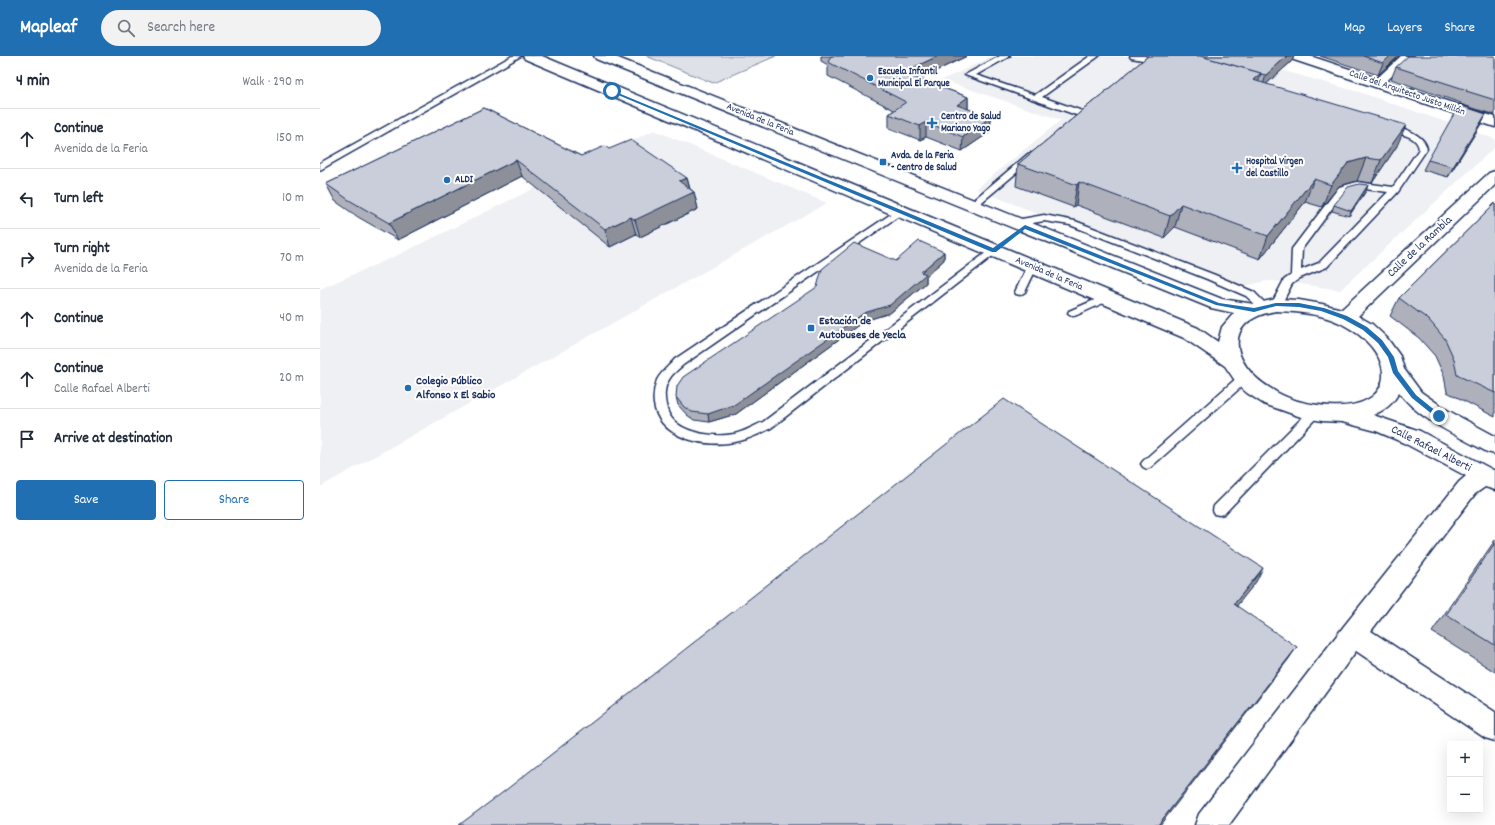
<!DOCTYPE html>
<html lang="en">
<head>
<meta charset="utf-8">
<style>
  :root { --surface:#fff; --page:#f2f2f3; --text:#1f2937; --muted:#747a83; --line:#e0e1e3; --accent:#1f6fb2 }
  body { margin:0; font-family:Dekko,sans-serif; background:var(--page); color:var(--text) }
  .controls { position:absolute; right:12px; bottom:12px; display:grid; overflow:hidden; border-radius:4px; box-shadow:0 4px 16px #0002 }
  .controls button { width:36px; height:36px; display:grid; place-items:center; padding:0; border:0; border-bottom:1px solid var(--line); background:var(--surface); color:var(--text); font:20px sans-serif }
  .stop { position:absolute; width:12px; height:12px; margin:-9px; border:3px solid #1f6fb2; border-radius:50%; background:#fff }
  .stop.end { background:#1f6fb2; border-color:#fff; box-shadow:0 1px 4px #0008 }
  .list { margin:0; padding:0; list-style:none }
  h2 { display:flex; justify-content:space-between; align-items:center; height:52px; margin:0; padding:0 16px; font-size:17px }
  h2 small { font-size:13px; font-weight:400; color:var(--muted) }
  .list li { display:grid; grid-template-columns:26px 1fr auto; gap:12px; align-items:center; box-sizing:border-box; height:60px; padding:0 16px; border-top:1px solid var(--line) }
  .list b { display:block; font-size:15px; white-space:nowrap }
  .list p { margin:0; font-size:13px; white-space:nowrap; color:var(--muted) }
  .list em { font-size:13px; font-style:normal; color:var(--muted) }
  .actions { display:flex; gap:8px; padding:12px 16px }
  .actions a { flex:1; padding:9px 0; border:1px solid var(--accent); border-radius:4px; text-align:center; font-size:14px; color:var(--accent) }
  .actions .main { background:var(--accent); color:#fff }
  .icon { flex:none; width:22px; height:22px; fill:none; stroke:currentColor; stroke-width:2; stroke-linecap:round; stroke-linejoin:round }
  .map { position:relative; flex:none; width:1175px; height:769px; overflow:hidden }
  header { display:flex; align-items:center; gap:24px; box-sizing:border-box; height:56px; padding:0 20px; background:var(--accent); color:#fff }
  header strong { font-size:19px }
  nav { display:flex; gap:22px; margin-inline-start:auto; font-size:14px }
  .search { width:280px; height:36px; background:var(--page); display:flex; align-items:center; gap:10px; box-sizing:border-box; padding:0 14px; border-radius:22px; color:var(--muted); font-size:15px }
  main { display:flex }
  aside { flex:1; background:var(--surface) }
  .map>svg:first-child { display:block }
</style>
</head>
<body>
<header>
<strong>Mapleaf</strong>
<div class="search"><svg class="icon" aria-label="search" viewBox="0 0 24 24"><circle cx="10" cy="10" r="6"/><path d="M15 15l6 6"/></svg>Search here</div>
<nav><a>Map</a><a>Layers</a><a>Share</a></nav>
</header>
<main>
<aside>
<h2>4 min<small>Walk · 290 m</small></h2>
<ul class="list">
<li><svg class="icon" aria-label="ahead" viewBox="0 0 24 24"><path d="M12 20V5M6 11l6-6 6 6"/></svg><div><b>Continue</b><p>Avenida de la Feria</p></div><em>150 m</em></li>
<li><svg class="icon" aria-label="left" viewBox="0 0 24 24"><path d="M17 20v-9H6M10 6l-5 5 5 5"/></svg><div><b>Turn left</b></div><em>10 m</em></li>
<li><svg class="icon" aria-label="right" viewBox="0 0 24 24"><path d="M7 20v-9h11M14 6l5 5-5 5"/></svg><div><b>Turn right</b><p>Avenida de la Feria</p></div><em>70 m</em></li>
<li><svg class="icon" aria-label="ahead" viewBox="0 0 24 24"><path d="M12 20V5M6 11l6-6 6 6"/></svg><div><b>Continue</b></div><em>40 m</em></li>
<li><svg class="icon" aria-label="ahead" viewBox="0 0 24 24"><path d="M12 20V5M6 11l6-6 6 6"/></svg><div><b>Continue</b><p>Calle Rafael Alberti</p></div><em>20 m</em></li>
<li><svg class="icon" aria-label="arrive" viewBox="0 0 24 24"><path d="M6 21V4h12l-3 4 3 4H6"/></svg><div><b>Arrive at destination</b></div></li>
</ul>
<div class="actions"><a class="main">Save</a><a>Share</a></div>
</aside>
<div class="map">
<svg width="1175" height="769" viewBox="0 0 1175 769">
  <rect width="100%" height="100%" fill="#fff"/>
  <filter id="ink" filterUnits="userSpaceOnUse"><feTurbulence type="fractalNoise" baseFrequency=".025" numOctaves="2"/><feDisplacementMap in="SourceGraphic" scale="8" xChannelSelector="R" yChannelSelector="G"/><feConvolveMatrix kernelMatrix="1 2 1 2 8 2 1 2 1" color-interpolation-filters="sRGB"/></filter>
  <g filter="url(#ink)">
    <!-- built -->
    <g fill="#eff0f4">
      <path d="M 673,0 L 911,0 L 1042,37 L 1175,83 L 1175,91 L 1020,234 L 968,226 L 945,225 L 910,234 L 656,133 L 741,64 L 622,24 Z"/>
      <path d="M 334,74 L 507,147 L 0,431 L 0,233 L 80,198 Z"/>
    </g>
    <!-- green -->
    <path fill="#dee1e7" stroke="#7c88a2" d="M 326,0 L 456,0 L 393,27 Z"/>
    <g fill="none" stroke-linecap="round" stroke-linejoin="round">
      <defs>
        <g id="service">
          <path d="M 192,0 L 201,0 L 0,114 L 0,107 Z"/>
          <path d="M 680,0 L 690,0 L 656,19 L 715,39 L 770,0 L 779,0 L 722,41 L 765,56 L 765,60 L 759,60 L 645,19 Z"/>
          <path d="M 810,0 L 825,0 L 833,3 L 829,5 L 811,2 Z"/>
          <path d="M 1065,71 C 1078,68 1105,78 1107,93 L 1078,136 L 1007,211 L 980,222 L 972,228 L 960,251 L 952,251 L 951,249 L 964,224 L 971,219 L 972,193 L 1019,131 L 1037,126 L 1073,131 L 1099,93 C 1097,78 1077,78 1065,75 L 1064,73 ZM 1037,132 L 1068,136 L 999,207 L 981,214 L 982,193 L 1025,135 Z"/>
          <path d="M 711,97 L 715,100 L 714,102 L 656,151 L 650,151 L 648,149 L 650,147 L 708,98 Z"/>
          <path d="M 580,152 L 585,155 L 583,157 L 363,309 C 359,313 353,317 350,322 C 344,330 344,340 346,349 C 350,377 392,382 414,378 C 424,376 434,370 443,366 L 671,193 L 674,192 L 679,195 L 451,372 C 438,379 423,386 408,387 C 380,390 339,381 334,348 C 333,340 334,332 337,324 C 342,315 349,310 355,303 Z"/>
          <path d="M 724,159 L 755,165 L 895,219 L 934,236 L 949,251 L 944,254 L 940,253 L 926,240 L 887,223 L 750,169 L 724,165 L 696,170 L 691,167 L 696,164 Z"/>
          <path d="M 712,208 L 717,211 L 705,236 L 700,239 L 696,238 L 695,236 L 707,211 Z"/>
          <path d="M 786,239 L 791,242 L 790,244 L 757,259 L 753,260 L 748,257 L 749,255 Z"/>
          <path d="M 924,318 L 928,319 L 930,322 L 928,325 L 831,411 L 827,413 L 823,411 L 821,408 L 823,405 L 920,319 Z"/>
          <path d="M 995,352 L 999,353 L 1001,356 L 999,359 L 904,458 L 899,459 L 894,458 L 893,454 L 894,450 L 991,353 Z"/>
        </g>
        <path id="pedestrian" d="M 1081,0 L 1094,0 L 1062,29 L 1054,29 L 1052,27 L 1054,25 Z"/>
        <g id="minor">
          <path d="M 203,0 L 222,0 L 878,272 L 898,286 L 902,271 L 914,257 L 891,252 L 276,3 L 274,0 L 293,0 L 902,243 L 934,248 L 956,243 L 979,244 L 1002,248 L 1022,253 L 1169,117 L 1175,115 L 1175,129 L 1038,260 L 1052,268 L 1067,282 L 1080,300 L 1084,313 L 1101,336 L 1127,354 L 1175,380 L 1175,398 L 1167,396 C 1137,379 1100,365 1079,336 C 1073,348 1065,354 1053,359 L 1100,375 L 1175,415 L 1175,434 L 1165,431 L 1155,438 L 1051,575 L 1175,656 L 1175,685 L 1165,682 L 1036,595 L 909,769 L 875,769 L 879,758 L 1024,570 L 1139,426 L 1146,420 L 1084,387 L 1056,375 L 1022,366 L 1002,365 L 981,361 L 944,348 L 927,337 L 918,329 L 905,310 L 864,282 L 205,3 ZM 956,255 C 981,256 1007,258 1029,272 C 1079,302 1075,354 1010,350 C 989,349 967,344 950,332 C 911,308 901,264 956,255 Z"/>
          <path d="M 969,0 L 990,0 L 1175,61 L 1175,71 L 971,3 Z"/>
        </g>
      </defs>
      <!-- service casing -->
      <use href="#service" stroke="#1b2f5e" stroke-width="3"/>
      <!-- pedestrian casing -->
      <use href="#pedestrian" stroke="#1b2f5e" stroke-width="3"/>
      <!-- minor casing -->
      <use href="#minor" stroke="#1b2f5e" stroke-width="3"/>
      <!-- service -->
      <use href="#service" fill="#fff" fill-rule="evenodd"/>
      <!-- pedestrian -->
      <use href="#pedestrian" fill="#fff" fill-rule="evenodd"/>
      <!-- minor -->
      <use href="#minor" fill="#fff" fill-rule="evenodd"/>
    </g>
    <!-- wall -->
    <g fill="#aeb1bb" stroke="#1b2f5e">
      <path d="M 501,0 L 647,0 L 599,23 L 648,41 L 648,53 L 671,61 L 670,76 L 642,95 L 606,81 L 600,84 L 569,72 L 569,58 L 574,54 L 508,20 L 508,9 L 501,5 Z"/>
      <path d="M 828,0 L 974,0 L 972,5 L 946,28 L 1077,90 L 1052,127 L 1037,125 L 1019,130 L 1002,151 L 985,146 L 940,203 L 855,171 L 844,182 L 756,149 L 753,151 L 696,130 L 698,108 Z"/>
      <path d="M 1000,0 L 1079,0 L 1058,19 Z"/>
      <path d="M 1175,0 L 1175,59 L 1140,48 L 1141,47 L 1071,23 L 1076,11 Z"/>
      <path d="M 164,52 L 261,100 L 367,122 L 370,133 L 374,136 L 378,153 L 320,181 L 316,178 L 290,191 L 202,120 L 78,184 L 38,161 L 15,145 L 6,128 Z"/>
      <path d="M 1166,58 L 1161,68 L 1128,121 L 1103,114 L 1108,104 Z"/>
      <path d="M 1048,129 L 1046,135 L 1029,160 L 1012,155 L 1014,149 Z"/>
      <path d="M 1175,147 L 1175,361 L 1127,336 L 1124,320 L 1115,300 L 1099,282 L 1070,260 L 1079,242 Z"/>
      <path d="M 624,196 L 624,204 L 606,220 L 606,227 L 570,257 L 544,265 L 416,358 L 389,366 L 374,364 L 367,359 L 358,349 L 356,341 L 576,205 Z"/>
      <path d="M 1175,484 L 1175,616 L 1112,576 Z"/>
    </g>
    <!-- shaded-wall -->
    <g fill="#8d9099" stroke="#1b2f5e">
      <path d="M 618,0 L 647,0 L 582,31 L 582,17 Z"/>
      <path d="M 967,0 L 974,0 L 972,5 L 942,32 L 946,19 Z"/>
      <path d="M 1070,0 L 1079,0 L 1058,19 L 1063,7 Z"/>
      <path d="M 941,17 L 935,38 L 933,24 Z"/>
      <path d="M 648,41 L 648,55 L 637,49 Z"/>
      <path d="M 1166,58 L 1161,68 L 1128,121 L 1133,111 Z"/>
      <path d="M 671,61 L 670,76 L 642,95 L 643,81 Z"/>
      <path d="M 606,66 L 606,81 L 600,84 L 600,70 Z"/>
      <path d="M 1086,69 L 1077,90 L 1052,127 L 1061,104 Z"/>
      <path d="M 1046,102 L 1037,125 L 1019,130 L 1002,151 L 1011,129 L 1028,107 Z"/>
      <path d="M 196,104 L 202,120 L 78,184 L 69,167 Z"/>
      <path d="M 367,122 L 371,138 L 374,136 L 378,153 L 320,181 L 315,164 L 359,125 Z"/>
      <path d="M 994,123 L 985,146 L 940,203 L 948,180 Z"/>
      <path d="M 759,126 L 756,149 L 753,151 L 757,129 Z"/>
      <path d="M 1048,129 L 1046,135 L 1029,160 L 1031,155 Z"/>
      <path d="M 861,148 L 855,171 L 844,182 L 850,160 Z"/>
      <path d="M 311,161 L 316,178 L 290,191 L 285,173 Z"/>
      <path d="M 624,196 L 624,204 L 606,220 L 606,227 L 570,257 L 544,265 L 416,358 L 389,366 L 388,358 L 544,257 L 601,216 Z"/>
      <path d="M 943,512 L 936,526 L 907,562 L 914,548 Z"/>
      <path d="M 977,591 L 968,604 L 840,769 L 838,769 Z"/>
    </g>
    <!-- building -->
    <g fill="#caceda" stroke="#1b2f5e">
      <path d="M 511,0 L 618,0 L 582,17 L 648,41 L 637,49 L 671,61 L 643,81 L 606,66 L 600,70 L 569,58 L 586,46 L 508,6 Z"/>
      <path d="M 828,0 L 881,0 L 941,17 L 933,24 L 1086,69 L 1061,104 L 1046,102 L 1028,107 L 1011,129 L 994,123 L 948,180 L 861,148 L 850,160 L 759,126 L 757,129 L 698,108 Z"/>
      <path d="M 881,0 L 967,0 L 946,19 L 941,18 L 941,17 Z"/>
      <path d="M 1043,0 L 1070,0 L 1063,7 Z"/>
      <path d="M 1088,0 L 1175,0 L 1175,44 L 1146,35 L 1147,34 L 1076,11 Z"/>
      <path d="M 1139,49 L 1166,58 L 1133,111 L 1108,104 Z"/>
      <path d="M 164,52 L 261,100 L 285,90 L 289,93 L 311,84 L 367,122 L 359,125 L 374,136 L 315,164 L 311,161 L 285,173 L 196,104 L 69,167 L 29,144 L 6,128 Z"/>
      <path d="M 1039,128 L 1048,129 L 1031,155 L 1014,149 L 1028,131 Z"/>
      <path d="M 1175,147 L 1175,337 L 1137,319 L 1134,303 L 1125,283 L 1109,264 L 1079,242 Z"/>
      <path d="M 599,185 L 624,196 L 601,216 L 606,218 L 570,249 L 544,257 L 414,349 L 388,358 L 372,356 L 364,351 L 356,341 L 357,330 L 363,321 L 497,231 L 502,213 L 534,187 L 576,205 Z"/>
      <path d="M 684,343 L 943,512 L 914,548 L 977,591 L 838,769 L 139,769 L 182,737 Z"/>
      <path d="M 1175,487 L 1175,589 L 1126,559 Z"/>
    </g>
  </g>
  <!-- route -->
  <path fill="#1f6fb2" d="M 291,34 L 673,192 L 705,169 L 899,247 L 934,252 L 956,247 L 979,247 L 1004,252 L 1027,260 L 1047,271 L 1062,284 L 1074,301 L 1078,315 L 1096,339 L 1122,360 L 1121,362 L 1117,362 L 1092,342 L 1073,317 L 1068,301 L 1058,287 L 1043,274 L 1023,263 L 1001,255 L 979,251 L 956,250 L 934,256 L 896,249 L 705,173 L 676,196 L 672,196 L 291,36 Z"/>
  <!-- markers -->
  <g fill="#1f6fb2" stroke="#fff" stroke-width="1.5">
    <circle cx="550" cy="22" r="4"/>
    <path d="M610 61h4v4h4v4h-4v4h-4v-4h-4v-4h4z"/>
    <rect x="559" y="102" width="8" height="8" rx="2"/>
    <path d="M915 106h4v4h4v4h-4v4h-4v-4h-4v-4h4z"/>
    <circle cx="127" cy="124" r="4"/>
    <rect x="487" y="268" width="8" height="8" rx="2"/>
    <circle cx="88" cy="332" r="4"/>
  </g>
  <g text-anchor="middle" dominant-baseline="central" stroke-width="4" stroke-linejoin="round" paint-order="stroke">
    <!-- far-poi labels -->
    <g font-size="10" font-weight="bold" fill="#1b2f5e" stroke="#fff" text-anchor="start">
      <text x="558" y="16">Escuela Infantil<tspan x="558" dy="12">Municipal El Parque</tspan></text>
      <text x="621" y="61">Centro de Salud<tspan x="621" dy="12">Mariano Yago</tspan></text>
      <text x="571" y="100">Avda. de la Feria<tspan x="571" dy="12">- Centro de Salud</tspan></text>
      <text x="926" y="106">Hospital Virgen<tspan x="926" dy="12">del Castillo</tspan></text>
      <text x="135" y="124">ALDI</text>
    </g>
    <!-- far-street labels -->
    <g font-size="10" fill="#1b2f5e" stroke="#fff">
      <text transform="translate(1087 37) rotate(19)">Calle del Arquitecto Justo Millán</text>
      <text transform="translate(440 64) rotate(22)">Avenida de la Feria</text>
      <text transform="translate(729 218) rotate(23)">Avenida de la Feria</text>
    </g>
    <!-- street labels -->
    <g font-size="12" fill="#1b2f5e" stroke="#fff">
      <text transform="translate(1100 191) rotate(-43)">Calle de la Rambla</text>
      <text transform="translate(1111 393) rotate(27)">Calle Rafael Alberti</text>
    </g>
    <!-- poi labels -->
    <g font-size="12" font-weight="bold" fill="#1b2f5e" stroke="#fff" text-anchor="start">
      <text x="499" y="265">Estación de<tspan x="499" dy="14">Autobuses de Yecla</tspan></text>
      <text x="96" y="325">Colegio Público<tspan x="96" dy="14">Alfonso X El Sabio</tspan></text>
    </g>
  </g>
</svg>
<div class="controls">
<button>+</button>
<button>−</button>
</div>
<div class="stop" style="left:292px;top:35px"></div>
<div class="stop end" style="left:1119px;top:360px"></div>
</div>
</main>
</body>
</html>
